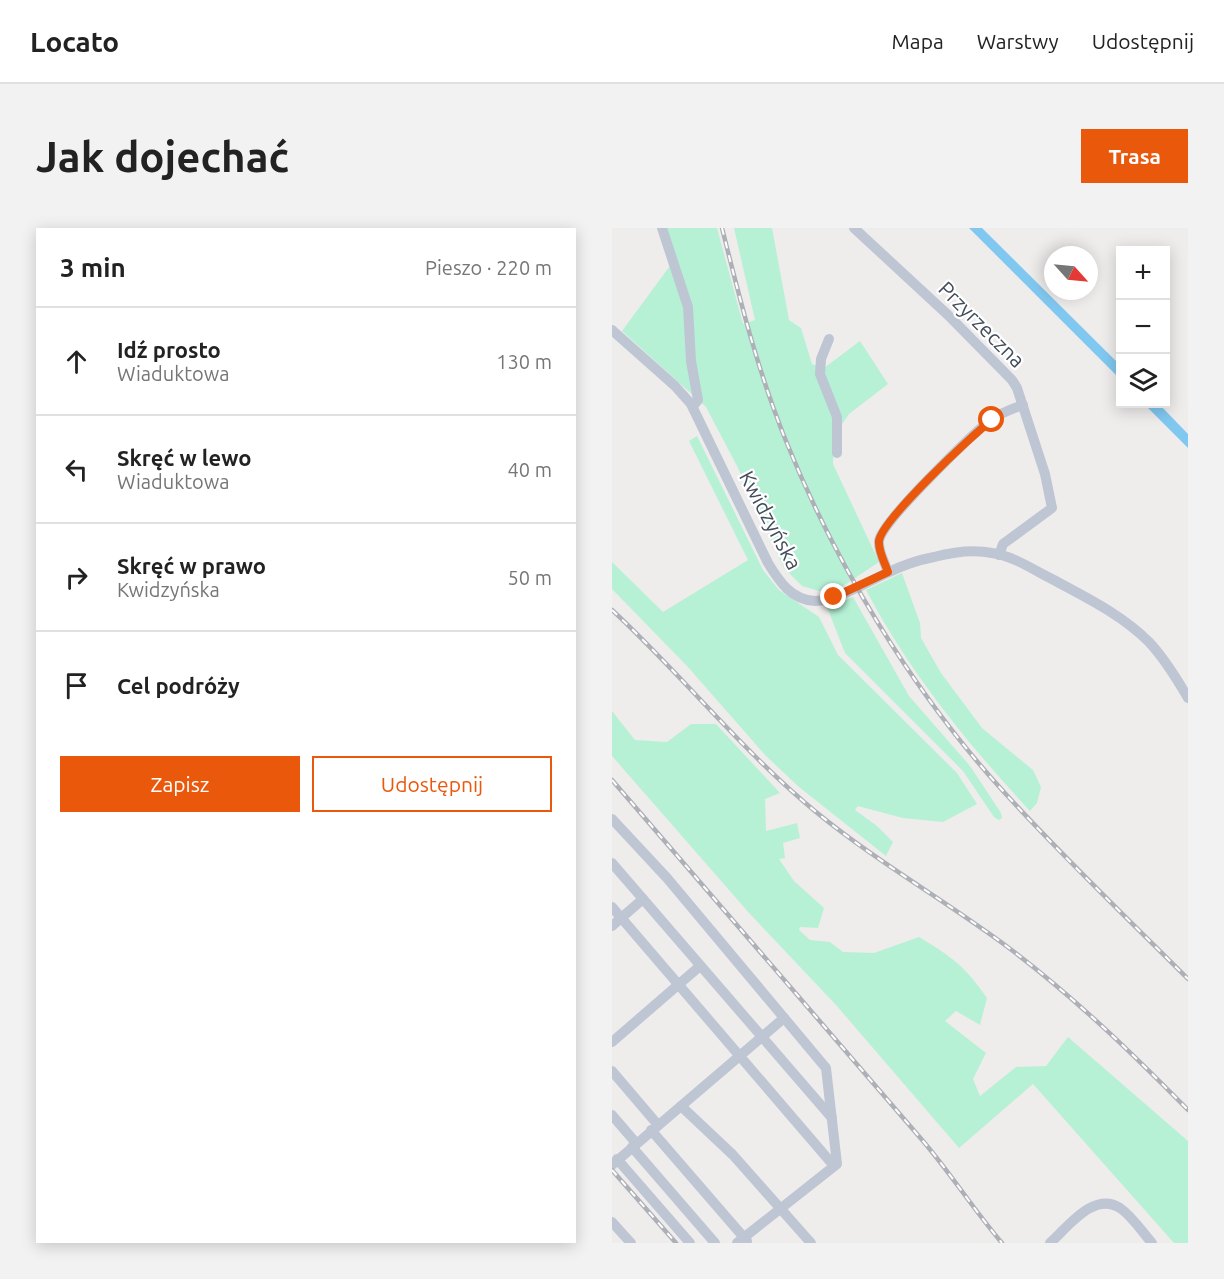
<!DOCTYPE html>
<html lang="pl">
<head>
<meta charset="utf-8">
<style>
  :root { --surface:#fff; --page:#f2f2f2; --text:#222; --muted:#767676; --line:#e0e0e0; --accent:#ea580c }
  body { margin:0; font-family:Ubuntu,sans-serif; background:var(--page); color:var(--text) }
  .controls { position:absolute; right:18px; top:18px; display:grid; overflow:hidden; border-radius:0px; box-shadow:0 3px 15px #0003 }
  .controls button { width:54px; height:54px; display:grid; place-items:center; padding:0; border:0; border-bottom:2px solid var(--line); background:var(--surface); color:var(--text); font:30px sans-serif }
  .compass { position:absolute; left:432px; top:18px; width:54px; height:54px; border-radius:50%; background:var(--surface); box-shadow:0 3px 15px #0003; rotate:117deg }
  .stop { position:absolute; width:18px; height:18px; margin:-14px; border:4px solid #ea580c; border-radius:50%; background:#fff }
  .stop.end { background:#ea580c; border-color:#fff; box-shadow:0 2px 6px #0008 }
  .list { margin:0; padding:0; list-style:none }
  h2 { display:flex; justify-content:space-between; align-items:center; height:78px; margin:0; padding:0 24px; font-size:26px }
  h2 small { font-size:20px; font-weight:400; color:var(--muted) }
  .list li { display:grid; grid-template-columns:39px 1fr auto; gap:18px; align-items:center; box-sizing:border-box; height:108px; padding:0 24px; border-top:2px solid var(--line) }
  .list b { display:block; font-size:22px; white-space:nowrap }
  .list p { margin:0; font-size:20px; white-space:nowrap; color:var(--muted) }
  .list em { font-size:20px; font-style:normal; color:var(--muted) }
  .actions { display:flex; gap:12px; padding:18px 24px }
  .actions a { flex:1; padding:14px 0; border:2px solid var(--accent); border-radius:0px; text-align:center; font-size:21px; color:var(--accent) }
  .actions .main { background:var(--accent); color:#fff }
  .icon { flex:none; width:33px; height:33px; fill:none; stroke:currentColor; stroke-width:2; stroke-linecap:round; stroke-linejoin:round }
  .map { position:relative; flex:none; width:576px; height:1015px; overflow:hidden; border-radius:0px }
  header { display:flex; align-items:center; gap:36px; box-sizing:border-box; height:84px; padding:0 30px; background:var(--surface); border-bottom:2px solid var(--line) }
  header strong { font-size:28px }
  nav { display:flex; gap:33px; margin-inline-start:auto; font-size:21px }
  .intro { display:flex; align-items:center; justify-content:space-between; box-sizing:border-box; height:144px; padding:0 36px }
  h1 { margin:0; font-size:42px }
  .button { padding:15px 27px; border-radius:0px; background:var(--accent); color:#fff; font-size:21px; font-weight:700 }
  main { display:flex; gap:36px; padding:0 36px }
  aside { flex:1; background:var(--surface); border-radius:0px; box-shadow:0 3px 15px #0003 }
  .map>svg:first-child { display:block }
</style>
</head>
<body>
<header>
<strong>Locato</strong>
<nav><a>Mapa</a><a>Warstwy</a><a>Udostępnij</a></nav>
</header>
<div class="intro"><h1>Jak dojechać</h1><a class="button">Trasa</a></div>
<main>
<aside>
<h2>3 min<small>Pieszo · 220 m</small></h2>
<ul class="list">
<li><svg class="icon" aria-label="ahead" viewBox="0 0 24 24"><path d="M12 20V5M6 11l6-6 6 6"/></svg><div><b>Idź prosto</b><p>Wiaduktowa</p></div><em>130 m</em></li>
<li><svg class="icon" aria-label="left" viewBox="0 0 24 24"><path d="M17 20v-9H6M10 6l-5 5 5 5"/></svg><div><b>Skręć w lewo</b><p>Wiaduktowa</p></div><em>40 m</em></li>
<li><svg class="icon" aria-label="right" viewBox="0 0 24 24"><path d="M7 20v-9h11M14 6l5 5-5 5"/></svg><div><b>Skręć w prawo</b><p>Kwidzyńska</p></div><em>50 m</em></li>
<li><svg class="icon" aria-label="arrive" viewBox="0 0 24 24"><path d="M6 21V4h12l-3 4 3 4H6"/></svg><div><b>Cel podróży</b></div></li>
</ul>
<div class="actions"><a class="main">Zapisz</a><a>Udostępnij</a></div>
</aside>
<div class="map">
<svg width="576" height="1015" viewBox="0 0 576 1015">
  <rect width="100%" height="100%" fill="#efecec"/>
  <!-- green -->
  <g fill="#b6f1d6">
    <path d="M 54,0 L 105,0 L 131,96 L 143,92 L 122,0 L 160,0 L 177,92 L 189,100 L 200,136 L 212,140 L 248,113 L 276,156 L 237,186 L 222,208 L 221,236 L 267,334 L 231,358 L 207,363 L 190,358 L 172,340 L 126,240 L 94,179 L 10,103 L 63,31 Z"/>
    <path d="M 85,208 L 151,342 L 167,362 L 207,389 L 226,427 L 345,545 L 365,576 L 331,594 L 291,590 L 246,578 L 243,582 L 265,598 L 281,614 L 274,628 L 187,559 L 154,528 L 75,438 L 0,361 L 0,334 L 51,384 L 136,332 L 77,213 Z"/>
    <path d="M 290,345 L 308,395 L 309,410 L 329,445 L 370,500 L 421,542 L 429,559 L 425,575 L 418,583 C 355,515 297,444 254,362 Z"/>
    <path d="M 241,369 L 297,468 L 358,538 L 389,585 L 390,590 L 387,592 L 382,589 L 351,543 L 233,425 L 215,379 Z"/>
    <path d="M 0,483 L 23,512 L 55,514 L 79,496 L 104,496 L 168,565 L 153,571 L 154,603 L 185,595 L 188,610 L 171,615 L 173,630 L 167,631 L 182,653 L 212,680 L 206,700 L 188,699 L 187,702 L 198,712 L 218,714 L 231,724 L 262,725 L 307,709 C 340,729 353,738 375,770 L 368,797 L 344,783 L 333,793 L 374,825 L 361,851 L 368,868 L 404,839 L 434,838 L 456,809 L 576,913 L 576,1015 L 562,1015 L 421,856 L 347,920 L 224,777 L 138,686 L 0,528 Z"/>
  </g>
  <!-- water -->
  <g fill="#81c8f0">
    <path d="M 357,0 L 370,0 L 508,137 L 508,151 Z"/>
    <path d="M 532,176 L 547,176 L 576,206 L 576,220 Z"/>
  </g>
  <g fill="none" stroke-linecap="round" stroke-linejoin="round">
    <!-- minor -->
    <g stroke="#bec6d3" stroke-width="10">
      <path d="M 50,0 L 76,79 L 79,133 L 86,172 L 81,178"/>
      <path d="M 242,0 L 336,87 L 400,152 L 405,160 L 433,246 L 440,280 L 391,316 L 387,327"/>
      <path d="M 0,102 L 63,158 L 79,176 L 156,335 C 167,353 179,372 203,373 C 224,373 255,354 275,345 C 289,338 306,332 322,329 C 341,324 361,321 380,325 C 401,328 420,341 438,350 C 473,369 509,386 537,414 C 553,431 565,451 576,470"/>
      <path d="M 217,111 L 209,131 L 208,146 L 225,189 L 225,225"/>
      <path d="M 276,344 C 273,335 266,323 267,313 C 269,294 359,208 377,193 C 387,186 399,181 411,177"/>
      <path d="M 0,591 L 55,650 L 214,840 L 225,936 L 125,1015"/>
      <path d="M 0,635 L 220,890"/>
      <path d="M 0,679 L 222,938"/>
      <path d="M 0,698 L 31,671"/>
      <path d="M 0,814 L 88,738"/>
      <path d="M 0,843 L 46,897"/>
      <path d="M 69,878 L 121,927 L 199,1015"/>
      <path d="M 0,887 L 24,915"/>
      <path d="M 39,902 L 135,1013"/>
      <path d="M 20,919 L 103,1015"/>
      <path d="M 5,931 L 78,1015"/>
      <path d="M 0,937 L 172,790"/>
      <path d="M 0,994 L 19,1015"/>
      <path d="M 438,1015 C 456,999 482,963 508,980 C 521,989 530,1004 540,1015"/>
    </g>
    <defs>
      <g id="rail">
        <path d="M 110,0 C 128,72 146,144 174,213 C 224,337 301,464 391,563 C 450,628 514,689 576,751"/>
        <path d="M 0,382 C 70,447 130,523 204,584 C 265,634 334,673 397,720 C 462,769 519,824 576,882"/>
        <path d="M 0,552 L 311,913 C 339,946 362,982 390,1015"/>
        <path d="M 0,942 L 64,1015"/>
      </g>
    </defs>
    <!-- rail casing -->
    <use href="#rail" stroke="#aeb0b7" stroke-width="4.5"/>
    <!-- rail -->
    <use href="#rail" stroke="#fff" stroke-width="2" stroke-dasharray="7" stroke-linecap="butt"/>
  </g>
  <g fill="none" stroke-linecap="round" stroke-linejoin="round">
    <!-- route -->
    <path stroke="#ea580c" stroke-width="8" d="M 222,369 L 276,344 C 273,335 266,323 267,313 C 269,293 360,207 380,192"/>
  </g>
  <g text-anchor="middle" dominant-baseline="central" stroke-width="4.5" stroke-linejoin="round" paint-order="stroke">
    <!-- street labels -->
    <g font-size="21" fill="#434c5a" stroke="#fff">
      <text transform="translate(370 96) rotate(45)">Przyrzeczna</text>
      <text transform="translate(159 292) rotate(62)">Kwidzyńska</text>
    </g>
  </g>
</svg>
<div class="controls">
<button>+</button>
<button>−</button>
<button><svg class="icon" aria-label="layers" viewBox="0 0 24 24"><path d="M12 4l9 5-9 5-9-5zM3 14l9 5 9-5"/></svg></button>
</div>
<svg class="compass" viewBox="-18 -18 36 36"><path d="M0-13l5 13h-10z" fill="#e53935"/><path d="M0 13l5-13h-10z" fill="#767676"/></svg>
<div class="stop" style="left:380px;top:192px"></div>
<div class="stop end" style="left:222px;top:369px"></div>
</div>
</main>
</body>
</html>
